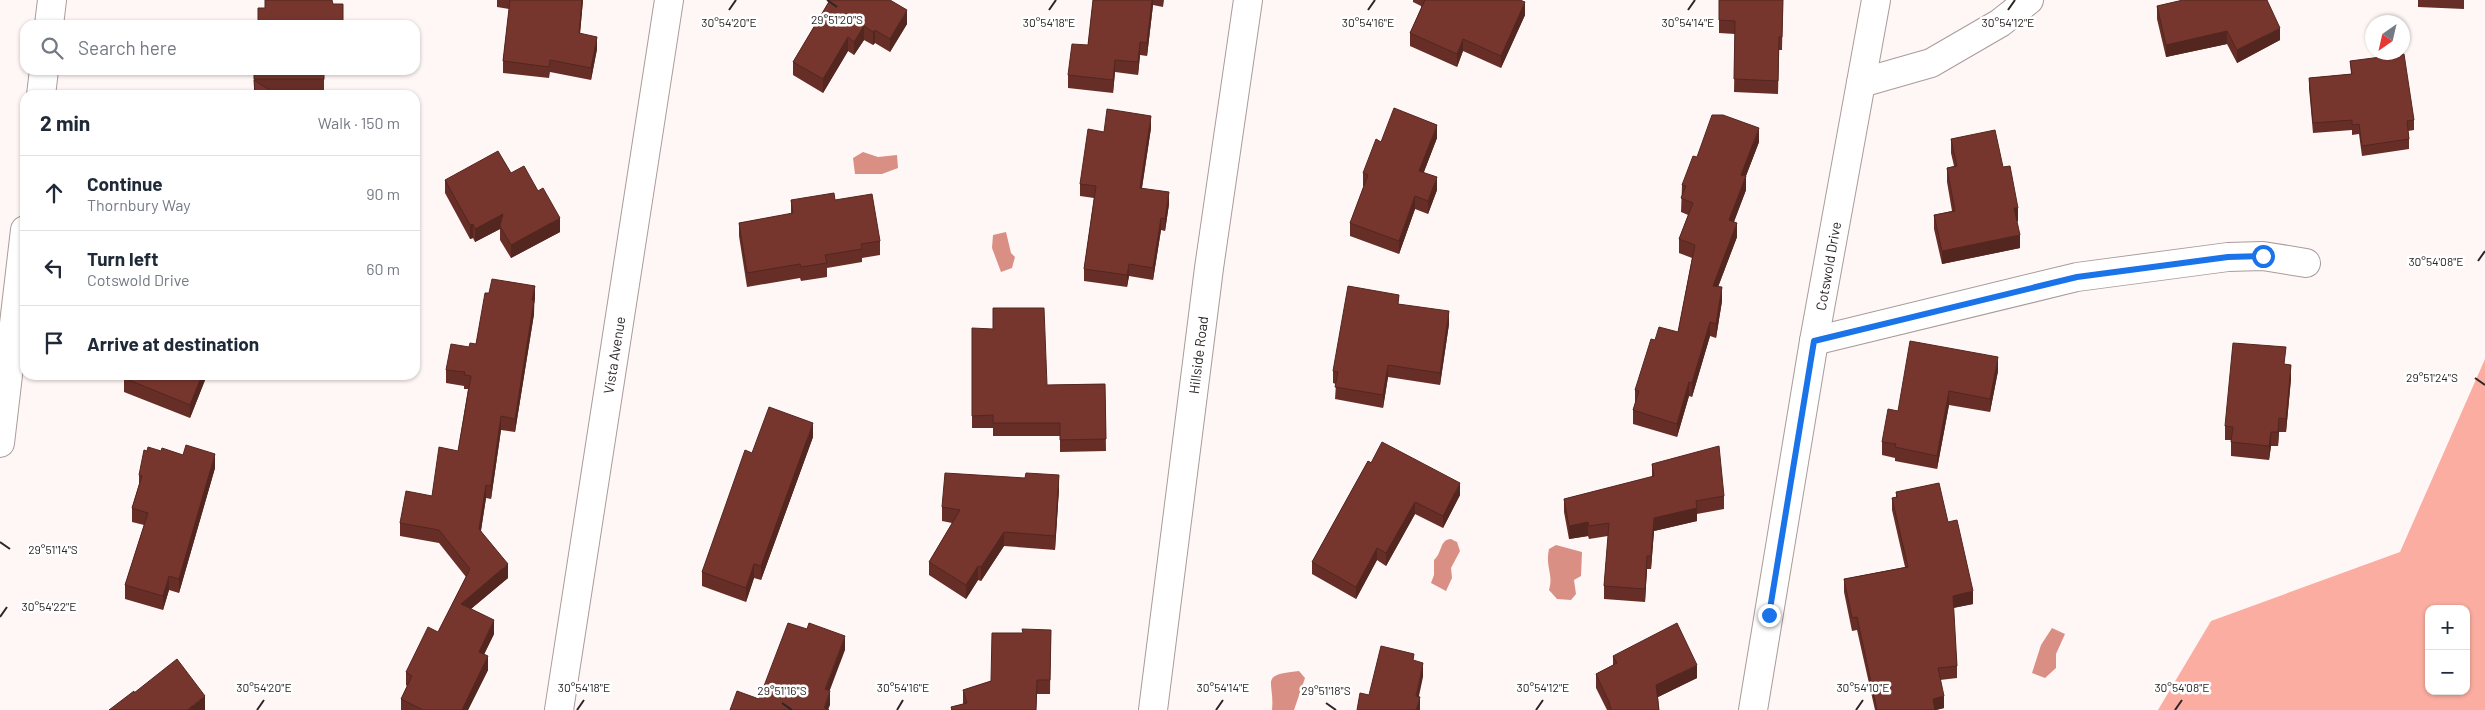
<!DOCTYPE html>
<html lang="en">
<head>
<meta charset="utf-8">
<style>
  :root { --surface:#fff; --page:#f2f2f3; --text:#1f2937; --muted:#747a83; --line:#e0e1e3 }
  body { margin:0; font-family:Barlow,sans-serif; background:var(--page); color:var(--text) }
  .controls { position:absolute; right:15px; bottom:15px; display:grid; overflow:hidden; border-radius:10px; box-shadow:0 1px 4px #0004 }
  .controls button { width:45px; height:45px; display:grid; place-items:center; padding:0; border:0; border-bottom:1px solid var(--line); background:var(--surface); color:var(--text); font:25px sans-serif }
  .compass { position:absolute; left:2365px; top:15px; width:45px; height:45px; border-radius:50%; background:var(--surface); box-shadow:0 1px 4px #0004; rotate:214deg }
  .stop { position:absolute; width:15px; height:15px; margin:-11px; border:4px solid #1a73e8; border-radius:50%; background:#fff }
  .stop.end { background:#1a73e8; border-color:#fff; box-shadow:0 1px 5px #0008 }
  .list { margin:0; padding:0; list-style:none }
  h2 { display:flex; justify-content:space-between; align-items:center; height:65px; margin:0; padding:0 20px; font-size:21px }
  h2 small { font-size:16px; font-weight:400; color:var(--muted) }
  .list li { display:grid; grid-template-columns:32px 1fr auto; gap:15px; align-items:center; box-sizing:border-box; height:75px; padding:0 20px; border-top:1px solid var(--line) }
  .list b { display:block; font-size:19px; white-space:nowrap }
  .list p { margin:0; font-size:16px; white-space:nowrap; color:var(--muted) }
  .list em { font-size:16px; font-style:normal; color:var(--muted) }
  .icon { flex:none; width:28px; height:28px; fill:none; stroke:currentColor; stroke-width:2; stroke-linecap:round; stroke-linejoin:round }
  .map { position:relative; flex:none; width:2485px; height:710px; overflow:hidden }
  .search { position:absolute; background:var(--surface); box-shadow:0 1px 4px #0004; left:20px; top:20px; width:400px; height:55px; display:flex; align-items:center; gap:12px; box-sizing:border-box; padding:0 18px; border-radius:15px; color:var(--muted); font-size:19px }
  .panel { position:absolute; background:var(--surface); box-shadow:0 1px 4px #0004; left:20px; top:90px; width:400px; height:290px; border-radius:15px }
  .map>svg:first-child { display:block }
</style>
</head>
<body>
<div class="map">
<svg width="2485" height="710" viewBox="0 0 2485 710">
  <rect width="100%" height="100%" fill="#fef7f6"/>
  <!-- forest -->
  <path fill="#faada0" fill-rule="evenodd" d="M 2485,359 L 2485,710 L 2158,710 L 2211,621 L 2400,552 ZM 2429,609 L 2466,609 L 2466,691 L 2429,691 Z"/>
  <!-- water -->
  <g fill="#da8f84">
    <path d="M 863,152 L 878,157 L 897,155 L 898,168 L 882,174 L 855,174 L 853,158 Z"/>
    <path d="M 1006,232 L 1011,253 L 1015,257 L 1012,268 L 1001,272 L 992,248 L 993,235 Z"/>
    <path d="M 1451,539 L 1457,542 L 1460,551 L 1451,568 L 1452,578 L 1446,591 L 1431,583 L 1434,575 L 1434,560 C 1443,552 1439,540 1451,539 Z"/>
    <path d="M 1556,545 L 1582,552 L 1581,576 L 1574,580 L 1576,594 L 1571,600 L 1557,599 L 1549,590 C 1554,575 1545,567 1549,549 Z"/>
    <path d="M 2052,628 L 2065,634 L 2056,654 L 2056,668 L 2045,678 L 2032,673 L 2041,645 Z"/>
    <path d="M 1299,671 L 1305,678 L 1294,710 L 1272,710 C 1275,681 1258,675 1299,671 Z"/>
  </g>
  <g fill="none" stroke-linecap="round" stroke-linejoin="round">
    <defs>
      <g id="street">
        <path d="M 49,25 L 52,0"/>
        <path d="M 1861,83 L 1931,63 L 2000,23 L 2029,0"/>
        <path d="M 41,95 L 44,70"/>
        <path d="M 1814,341 L 2077,277 L 2228,257 L 2263,256 L 2306,263"/>
        <path d="M 0,443 L 25,230"/>
        <path d="M 559,710 L 669,0"/>
        <path d="M 1153,710 L 1209,268 L 1248,0"/>
        <path d="M 1753,710 L 1814,341 L 1876,0"/>
      </g>
    </defs>
    <!-- street casing -->
    <use href="#street" stroke="#aa9b99" stroke-width="30"/>
    <!-- street -->
    <use href="#street" stroke="#fff" stroke-width="28"/>
  </g>
  <!-- wall -->
  <g fill="#662e27">
    <path d="M 497,0 L 583,0 L 580,33 L 597,49 L 591,80 L 550,72 L 549,78 L 503,73 L 503,61 L 509,9 L 497,7 Z"/>
    <path d="M 830,0 L 907,24 L 890,52 L 875,43 L 873,45 L 864,40 L 854,55 L 848,51 L 823,93 L 793,75 L 793,62 Z"/>
    <path d="M 1093,0 L 1164,0 L 1163,7 L 1153,5 L 1147,56 L 1140,55 L 1138,75 L 1115,72 L 1113,93 L 1068,88 L 1068,75 L 1088,45 Z"/>
    <path d="M 1413,0 L 1520,0 L 1525,15 L 1501,68 L 1463,51 L 1457,67 L 1410,46 L 1410,33 L 1421,8 L 1421,6 L 1413,2 Z"/>
    <path d="M 1719,0 L 1783,0 L 1782,50 L 1779,50 L 1778,94 L 1734,92 L 1735,34 L 1719,33 Z"/>
    <path d="M 2418,0 L 2464,0 L 2464,9 L 2418,7 Z"/>
    <path d="M 2157,6 L 2280,40 L 2237,63 L 2227,44 L 2166,57 L 2157,19 Z"/>
    <path d="M 2350,61 L 2414,120 L 2414,130 L 2408,131 L 2409,139 L 2409,149 L 2362,156 L 2359,134 L 2352,135 L 2352,130 L 2313,133 L 2309,88 L 2309,78 L 2351,74 Z"/>
    <path d="M 254,70 L 324,70 L 324,91 L 271,91 L 254,95 Z"/>
    <path d="M 1151,128 L 1142,188 L 1169,204 L 1165,231 L 1161,230 L 1153,280 L 1129,276 L 1127,287 L 1084,281 L 1084,269 L 1094,198 L 1080,196 L 1080,184 L 1104,132 Z"/>
    <path d="M 1437,138 L 1424,172 L 1437,190 L 1428,214 L 1415,209 L 1399,254 L 1350,236 L 1350,223 L 1364,186 L 1363,186 L 1363,173 L 1381,142 Z"/>
    <path d="M 1951,139 L 2003,167 L 2018,221 L 2017,222 L 2020,248 L 1942,264 L 1934,229 L 1934,215 L 1952,211 L 1947,182 L 1947,168 L 1954,166 L 1951,153 Z"/>
    <path d="M 1759,142 L 1746,176 L 1746,190 L 1734,222 L 1737,237 L 1718,287 L 1722,301 L 1716,338 L 1710,336 L 1692,397 L 1689,396 L 1677,437 L 1633,424 L 1633,410 L 1635,404 L 1635,390 L 1655,340 L 1678,332 L 1692,258 L 1679,253 L 1679,239 L 1688,215 L 1681,212 L 1682,185 L 1697,157 Z"/>
    <path d="M 511,173 L 560,232 L 511,258 L 500,240 L 500,229 L 475,242 L 473,238 L 470,239 L 445,193 L 445,180 Z"/>
    <path d="M 791,200 L 835,200 L 880,241 L 880,255 L 862,258 L 862,262 L 827,268 L 827,277 L 801,281 L 800,278 L 747,287 L 739,236 L 739,223 L 791,214 Z"/>
    <path d="M 535,286 L 534,314 L 515,432 L 501,430 L 491,499 L 486,498 L 481,531 L 508,578 L 471,609 L 494,634 L 484,654 L 488,670 L 468,710 L 401,710 L 401,699 L 407,686 L 406,685 L 406,672 L 438,632 L 466,577 L 439,543 L 400,536 L 400,523 L 432,496 L 458,451 L 468,389 L 464,389 L 464,386 L 446,383 L 446,370 L 469,347 L 476,344 L 489,293 Z"/>
    <path d="M 1399,304 L 1449,324 L 1440,385 L 1388,377 L 1383,408 L 1335,399 L 1336,384 L 1333,383 L 1333,371 Z"/>
    <path d="M 972,328 L 1047,385 L 1105,384 L 1106,451 L 1060,452 L 1060,436 L 993,436 L 993,428 L 972,428 Z"/>
    <path d="M 2286,364 L 2291,379 L 2286,432 L 2279,432 L 2278,446 L 2271,446 L 2269,460 L 2231,456 L 2231,440 L 2225,440 L 2225,426 Z"/>
    <path d="M 1998,371 L 1990,412 L 1949,405 L 1937,469 L 1895,461 L 1895,458 L 1882,455 L 1882,442 L 1898,411 Z"/>
    <path d="M 207,375 L 190,418 L 124,392 L 124,378 Z"/>
    <path d="M 813,437 L 761,580 L 754,578 L 746,602 L 702,586 L 702,572 L 752,453 Z"/>
    <path d="M 1368,461 L 1460,495 L 1443,528 L 1415,514 L 1386,566 L 1377,560 L 1356,599 L 1312,574 L 1312,562 Z"/>
    <path d="M 1652,464 L 1724,496 L 1724,509 L 1697,514 L 1697,521 L 1654,531 L 1651,569 L 1647,569 L 1645,602 L 1604,599 L 1604,586 L 1608,536 L 1589,539 L 1588,536 L 1569,539 L 1564,512 L 1564,499 L 1652,477 Z"/>
    <path d="M 215,468 L 179,593 L 169,590 L 163,610 L 125,599 L 125,585 L 144,525 L 132,522 L 132,508 L 139,484 L 139,475 Z"/>
    <path d="M 1059,489 L 1055,550 L 1004,546 L 981,581 L 978,580 L 966,599 L 929,575 L 929,562 L 952,523 L 942,521 L 942,507 Z"/>
    <path d="M 1896,492 L 1948,522 L 1973,604 L 1953,608 L 1957,666 L 1957,678 L 1940,680 L 1944,708 L 1936,710 L 1875,710 L 1857,630 L 1852,631 L 1844,592 L 1844,579 L 1905,567 L 1892,510 L 1892,498 L 1896,497 Z"/>
    <path d="M 1051,630 L 1050,694 L 1037,694 L 1036,710 L 951,710 L 951,707 L 963,704 L 963,690 L 991,681 L 1022,633 Z"/>
    <path d="M 1613,656 L 1697,678 L 1658,697 L 1659,710 L 1607,710 L 1596,688 L 1596,674 L 1613,665 Z"/>
  </g>
  <!-- shaded-wall -->
  <g fill="#532620">
    <path d="M 582,0 L 583,0 L 579,45 L 579,33 Z"/>
    <path d="M 1152,0 L 1153,0 L 1153,5 L 1147,56 L 1147,43 Z"/>
    <path d="M 1525,2 L 1525,15 L 1501,68 L 1501,56 Z"/>
    <path d="M 907,10 L 907,24 L 890,52 L 890,39 Z"/>
    <path d="M 864,26 L 864,40 L 854,55 L 854,42 Z"/>
    <path d="M 2280,28 L 2280,40 L 2237,63 L 2237,50 Z"/>
    <path d="M 875,30 L 875,43 L 873,45 L 873,32 Z"/>
    <path d="M 2227,31 L 2227,44 L 2166,57 L 2166,45 Z"/>
    <path d="M 597,37 L 597,49 L 591,80 L 591,68 Z"/>
    <path d="M 848,37 L 848,51 L 823,93 L 823,79 Z"/>
    <path d="M 1463,39 L 1463,51 L 1457,67 L 1457,54 Z"/>
    <path d="M 1140,42 L 1140,55 L 1138,75 L 1138,62 Z"/>
    <path d="M 1115,60 L 1115,72 L 1113,93 L 1113,80 Z"/>
    <path d="M 1151,116 L 1151,128 L 1140,200 L 1140,188 Z"/>
    <path d="M 1437,125 L 1437,138 L 1419,184 L 1419,171 Z"/>
    <path d="M 1759,128 L 1759,142 L 1742,186 L 1746,176 L 1746,190 L 1729,234 L 1729,220 L 1741,175 Z"/>
    <path d="M 1437,177 L 1437,190 L 1428,214 L 1428,201 Z"/>
    <path d="M 1169,192 L 1169,204 L 1165,231 L 1165,219 Z"/>
    <path d="M 1415,196 L 1415,209 L 1399,254 L 1399,241 Z"/>
    <path d="M 2014,208 L 2018,208 L 2018,221 L 2014,222 Z"/>
    <path d="M 503,214 L 500,229 L 475,242 L 475,229 Z"/>
    <path d="M 560,218 L 560,232 L 511,258 L 511,245 Z"/>
    <path d="M 1161,218 L 1161,230 L 1153,280 L 1153,268 Z"/>
    <path d="M 1737,223 L 1737,237 L 1713,300 L 1713,286 Z"/>
    <path d="M 473,224 L 473,238 L 470,239 L 470,225 Z"/>
    <path d="M 2020,235 L 2020,248 L 1942,264 L 1942,251 Z"/>
    <path d="M 1129,264 L 1129,276 L 1127,287 L 1127,275 Z"/>
    <path d="M 535,286 L 535,299 L 532,313 L 532,300 Z"/>
    <path d="M 1722,287 L 1722,301 L 1716,338 L 1716,324 Z"/>
    <path d="M 534,301 L 534,314 L 515,432 L 515,419 Z"/>
    <path d="M 1449,311 L 1449,324 L 1440,385 L 1440,373 Z"/>
    <path d="M 1710,322 L 1710,336 L 1692,397 L 1692,383 Z"/>
    <path d="M 1998,357 L 1998,371 L 1990,412 L 1990,399 Z"/>
    <path d="M 1388,365 L 1388,377 L 1383,408 L 1383,395 Z"/>
    <path d="M 2291,365 L 2291,379 L 2286,432 L 2286,419 Z"/>
    <path d="M 202,375 L 207,375 L 190,418 L 190,405 Z"/>
    <path d="M 1689,382 L 1689,396 L 1677,437 L 1677,424 Z"/>
    <path d="M 1949,391 L 1949,405 L 1937,469 L 1937,456 Z"/>
    <path d="M 501,416 L 501,430 L 491,499 L 491,486 Z"/>
    <path d="M 2279,418 L 2279,432 L 2278,446 L 2278,432 Z"/>
    <path d="M 813,423 L 813,437 L 761,580 L 761,566 Z"/>
    <path d="M 2271,432 L 2271,446 L 2269,460 L 2269,446 Z"/>
    <path d="M 215,454 L 215,468 L 179,593 L 179,579 Z"/>
    <path d="M 1059,475 L 1059,489 L 1055,550 L 1055,536 Z"/>
    <path d="M 1460,483 L 1460,495 L 1443,528 L 1443,516 Z"/>
    <path d="M 486,485 L 486,498 L 479,542 L 479,529 Z"/>
    <path d="M 1415,502 L 1415,514 L 1386,566 L 1386,553 Z"/>
    <path d="M 1697,508 L 1697,521 L 1654,531 L 1651,569 L 1651,556 L 1654,518 Z"/>
    <path d="M 1588,522 L 1588,536 L 1569,539 L 1569,526 Z"/>
    <path d="M 1004,532 L 1004,546 L 981,581 L 981,567 Z"/>
    <path d="M 1377,548 L 1377,560 L 1356,599 L 1356,587 Z"/>
    <path d="M 1647,556 L 1647,569 L 1645,602 L 1645,589 Z"/>
    <path d="M 508,564 L 508,578 L 461,617 L 461,604 Z"/>
    <path d="M 754,564 L 754,578 L 746,602 L 746,588 Z"/>
    <path d="M 978,566 L 978,580 L 966,599 L 966,585 Z"/>
    <path d="M 169,576 L 169,590 L 163,610 L 163,596 Z"/>
    <path d="M 1973,591 L 1973,604 L 1953,608 L 1953,596 Z"/>
    <path d="M 494,620 L 494,634 L 479,665 L 479,652 Z"/>
    <path d="M 845,636 L 845,650 L 825,703 L 825,689 Z"/>
    <path d="M 488,656 L 488,670 L 468,710 L 462,710 Z"/>
    <path d="M 1423,663 L 1423,677 L 1416,710 L 1416,696 Z"/>
    <path d="M 1697,665 L 1697,678 L 1656,698 L 1656,685 Z"/>
    <path d="M 830,691 L 830,705 L 828,710 L 824,708 Z"/>
    <path d="M 205,696 L 205,710 L 187,710 Z"/>
    <path d="M 1944,696 L 1944,708 L 1936,710 L 1933,710 L 1933,699 Z"/>
    <path d="M 1420,697 L 1420,710 L 1416,710 Z"/>
  </g>
  <!-- building -->
  <g fill="#77362d" stroke="#532620">
    <path d="M 265,0 L 332,0 L 333,4 L 343,4 L 343,25 L 258,25 L 258,8 L 265,8 Z"/>
    <path d="M 510,0 L 582,0 L 579,33 L 597,37 L 591,68 L 550,60 L 549,67 L 503,61 Z"/>
    <path d="M 830,0 L 890,0 L 907,10 L 890,39 L 875,30 L 873,32 L 864,26 L 854,42 L 848,37 L 823,79 L 793,62 Z"/>
    <path d="M 1093,0 L 1152,0 L 1147,43 L 1140,42 L 1138,62 L 1115,60 L 1113,80 L 1068,75 L 1072,44 L 1088,45 Z"/>
    <path d="M 1425,0 L 1520,0 L 1525,2 L 1501,56 L 1463,39 L 1457,54 L 1410,33 Z"/>
    <path d="M 1719,0 L 1783,0 L 1782,37 L 1779,37 L 1778,81 L 1734,79 L 1735,21 L 1719,20 Z"/>
    <path d="M 2183,0 L 2267,0 L 2280,28 L 2237,50 L 2227,31 L 2166,45 L 2157,6 Z"/>
    <path d="M 2404,54 L 2414,120 L 2407,121 L 2409,139 L 2362,146 L 2359,124 L 2352,125 L 2352,120 L 2313,123 L 2309,78 L 2352,74 L 2350,61 Z"/>
    <rect x="254" y="70" width="70" height="9"/>
    <path d="M 254,80 L 277,95 L 255,95 Z"/>
    <path d="M 1394,108 L 1437,125 L 1419,171 L 1437,177 L 1428,201 L 1415,196 L 1399,241 L 1350,223 L 1368,175 L 1363,173 L 1376,139 L 1381,142 Z"/>
    <path d="M 1107,109 L 1151,116 L 1140,188 L 1169,192 L 1165,219 L 1161,218 L 1153,268 L 1129,264 L 1127,275 L 1084,269 L 1096,186 L 1080,184 L 1088,129 L 1104,132 Z"/>
    <path d="M 1712,115 L 1723,115 L 1759,128 L 1741,175 L 1746,176 L 1729,220 L 1737,223 L 1713,286 L 1722,287 L 1716,324 L 1710,322 L 1692,383 L 1689,382 L 1677,424 L 1633,410 L 1639,391 L 1635,390 L 1651,339 L 1655,340 L 1659,327 L 1678,332 L 1695,245 L 1679,239 L 1693,203 L 1681,198 L 1686,186 L 1682,185 L 1693,156 L 1697,157 Z"/>
    <path d="M 1995,130 L 2003,167 L 2010,166 L 2018,208 L 2014,208 L 2020,235 L 1942,251 L 1934,215 L 1955,211 L 1947,168 L 1957,166 L 1951,139 Z"/>
    <path d="M 498,151 L 511,173 L 524,166 L 538,191 L 543,188 L 560,218 L 511,245 L 500,226 L 503,214 L 475,229 L 473,224 L 470,225 L 445,180 Z"/>
    <path d="M 834,193 L 835,200 L 872,194 L 880,241 L 861,244 L 862,249 L 825,255 L 827,263 L 801,267 L 800,264 L 747,273 L 739,223 L 793,213 L 791,200 Z"/>
    <path d="M 492,279 L 535,286 L 532,300 L 534,301 L 515,419 L 501,416 L 491,486 L 486,485 L 479,529 L 508,564 L 461,604 L 494,620 L 479,652 L 488,656 L 462,710 L 423,710 L 401,699 L 412,676 L 406,672 L 428,627 L 438,632 L 470,569 L 439,530 L 400,523 L 406,491 L 432,496 L 439,447 L 458,451 L 471,376 L 464,375 L 465,372 L 446,370 L 451,344 L 469,347 L 470,343 L 476,344 L 485,293 L 489,293 Z"/>
    <path d="M 1348,286 L 1399,295 L 1398,304 L 1449,311 L 1440,373 L 1388,365 L 1383,395 L 1335,387 L 1338,372 L 1333,371 Z"/>
    <path d="M 993,308 L 1044,308 L 1047,385 L 1105,384 L 1106,439 L 1060,440 L 1060,423 L 993,423 L 993,415 L 972,416 L 972,328 L 993,329 Z"/>
    <path d="M 1910,341 L 1998,357 L 1990,399 L 1949,391 L 1937,456 L 1895,447 L 1896,444 L 1882,442 L 1888,409 L 1898,411 Z"/>
    <path d="M 2233,343 L 2286,347 L 2284,364 L 2291,365 L 2286,419 L 2279,418 L 2278,432 L 2271,432 L 2269,446 L 2231,442 L 2233,427 L 2225,426 Z"/>
    <path d="M 125,375 L 202,375 L 190,405 L 124,378 Z"/>
    <path d="M 769,407 L 813,423 L 761,566 L 754,564 L 746,588 L 702,572 L 745,450 L 752,453 Z"/>
    <path d="M 1382,442 L 1460,483 L 1443,516 L 1415,502 L 1386,553 L 1377,548 L 1356,587 L 1312,562 L 1368,461 L 1371,463 Z"/>
    <path d="M 186,445 L 215,454 L 179,579 L 169,576 L 163,596 L 125,585 L 148,513 L 132,508 L 142,476 L 139,475 L 144,450 L 147,451 L 148,447 L 161,451 L 162,448 L 183,455 Z"/>
    <path d="M 1719,446 L 1724,496 L 1696,501 L 1697,508 L 1654,518 L 1651,556 L 1647,556 L 1645,589 L 1604,586 L 1609,523 L 1589,526 L 1588,522 L 1569,526 L 1564,499 L 1654,476 L 1652,464 Z"/>
    <path d="M 945,473 L 1025,478 L 1026,473 L 1059,475 L 1055,536 L 1004,532 L 981,567 L 978,566 L 966,585 L 929,562 L 960,510 L 942,507 Z"/>
    <path d="M 1939,483 L 1948,522 L 1957,520 L 1973,591 L 1953,596 L 1957,666 L 1938,668 L 1944,696 L 1933,699 L 1935,710 L 1877,710 L 1857,617 L 1852,618 L 1844,579 L 1908,567 L 1892,498 L 1897,497 L 1896,492 Z"/>
    <path d="M 788,623 L 807,629 L 809,623 L 845,636 L 825,689 L 830,691 L 824,708 L 829,710 L 730,710 L 737,691 L 759,699 Z"/>
    <path d="M 1677,623 L 1697,665 L 1656,685 L 1659,710 L 1611,710 L 1609,702 L 1596,674 L 1617,663 L 1613,656 Z"/>
    <path d="M 1022,629 L 1051,630 L 1050,680 L 1037,680 L 1036,710 L 952,710 L 951,707 L 967,703 L 963,690 L 991,681 L 992,633 L 1023,633 Z"/>
    <path d="M 1381,646 L 1414,654 L 1413,660 L 1423,663 L 1416,696 L 1420,697 L 1416,710 L 1357,710 L 1360,693 L 1369,695 Z"/>
    <path d="M 177,659 L 205,696 L 187,710 L 109,710 L 134,691 L 134,693 Z"/>
  </g>
  <g fill="none" stroke-linecap="round" stroke-linejoin="round">
    <!-- route -->
    <path stroke="#1a73e8" stroke-width="6" d="M 1769,615 L 1814,341 L 2077,277 L 2228,257 L 2263,256"/>
  </g>
  <!-- ticks -->
  <path fill="none" stroke="#2b2625" stroke-width="2" d="M 827,0 L 837,7M 729,10 L 736,0M 1049,10 L 1056,0M 1368,10 L 1375,0M 1688,10 L 1695,0M 2008,10 L 2015,0M 2478,261 L 2485,251M 2475,378 L 2485,385M 0,542 L 10,549M 0,617 L 7,607M 782,703 L 792,710M 1326,703 L 1336,710M 257,710 L 264,700M 577,710 L 584,700M 897,710 L 903,700M 1216,710 L 1223,700M 1536,710 L 1543,700M 1856,710 L 1863,700M 2175,710 L 2182,700"/>
  <g text-anchor="middle" dominant-baseline="central" stroke-width="5" stroke-linejoin="round" paint-order="stroke">
    <!-- street labels -->
    <g font-size="14" fill="#2b2625" stroke="#fff">
      <text transform="translate(1828 266) rotate(-80)">Cotswold Drive</text>
      <text transform="translate(614 355) rotate(-81)">Vista Avenue</text>
      <text transform="translate(1198 355) rotate(-83)">Hillside Road</text>
    </g>
  </g>
  <g font-size="12" text-anchor="middle" fill="#2b2625" stroke="#fff" stroke-width="5" stroke-linejoin="round" paint-order="stroke">
    <text x="837" y="24">29°51'20"S</text>
    <text x="729" y="27">30°54'20"E</text>
    <text x="1049" y="27">30°54'18"E</text>
    <text x="1368" y="27">30°54'16"E</text>
    <text x="1688" y="27">30°54'14"E</text>
    <text x="2008" y="27">30°54'12"E</text>
    <text x="2436" y="266">30°54'08"E</text>
    <text x="2432" y="382">29°51'24"S</text>
    <text x="53" y="554">29°51'14"S</text>
    <text x="49" y="611">30°54'22"E</text>
    <text x="264" y="692">30°54'20"E</text>
    <text x="584" y="692">30°54'18"E</text>
    <text x="903" y="692">30°54'16"E</text>
    <text x="1223" y="692">30°54'14"E</text>
    <text x="1543" y="692">30°54'12"E</text>
    <text x="1863" y="692">30°54'10"E</text>
    <text x="2182" y="692">30°54'08"E</text>
    <text x="782" y="695">29°51'16"S</text>
    <text x="1326" y="695">29°51'18"S</text>
  </g>
</svg>
<div class="controls">
<button>+</button>
<button>−</button>
</div>
<svg class="compass" viewBox="-18 -18 36 36"><path d="M0-13l5 13h-10z" fill="#e53935"/><path d="M0 13l5-13h-10z" fill="#747a83"/></svg>
<div class="stop" style="left:2263px;top:256px"></div>
<div class="stop end" style="left:1769px;top:615px"></div>
<div class="search"><svg class="icon" aria-label="search" viewBox="0 0 24 24"><circle cx="10" cy="10" r="6"/><path d="M15 15l6 6"/></svg>Search here</div>
<section class="panel">
<h2>2 min<small>Walk · 150 m</small></h2>
<ul class="list">
<li><svg class="icon" aria-label="ahead" viewBox="0 0 24 24"><path d="M12 20V5M6 11l6-6 6 6"/></svg><div><b>Continue</b><p>Thornbury Way</p></div><em>90 m</em></li>
<li><svg class="icon" aria-label="left" viewBox="0 0 24 24"><path d="M17 20v-9H6M10 6l-5 5 5 5"/></svg><div><b>Turn left</b><p>Cotswold Drive</p></div><em>60 m</em></li>
<li><svg class="icon" aria-label="arrive" viewBox="0 0 24 24"><path d="M6 21V4h12l-3 4 3 4H6"/></svg><div><b>Arrive at destination</b></div></li>
</ul>
</section>
</div>
</body>
</html>
